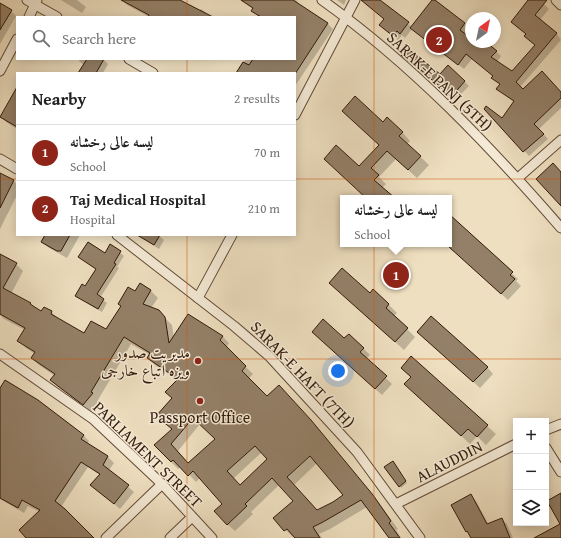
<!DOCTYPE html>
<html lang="en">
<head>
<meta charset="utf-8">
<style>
  :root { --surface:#fff; --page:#f6f6f6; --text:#222; --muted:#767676; --line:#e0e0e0; --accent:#8f2418 }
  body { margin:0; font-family:"Gentium Book Plus",Amiri,serif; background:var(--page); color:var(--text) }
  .controls { position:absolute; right:12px; bottom:12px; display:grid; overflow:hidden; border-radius:0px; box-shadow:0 2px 10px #0003 }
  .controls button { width:36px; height:36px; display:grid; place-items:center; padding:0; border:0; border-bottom:1px solid var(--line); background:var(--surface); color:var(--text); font:20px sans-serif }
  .compass { position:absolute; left:465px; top:12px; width:36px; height:36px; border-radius:50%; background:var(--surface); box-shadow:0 2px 10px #0003; rotate:33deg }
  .you { position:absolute; left:338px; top:371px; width:14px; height:14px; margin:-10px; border:3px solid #fff; border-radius:50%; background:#1a73e8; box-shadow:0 0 0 6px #1a73e833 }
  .badge { display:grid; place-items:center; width:26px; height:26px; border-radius:50%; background:var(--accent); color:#fff; font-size:13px; font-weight:700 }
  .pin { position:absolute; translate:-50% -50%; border:2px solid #fff; box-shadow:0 1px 4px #0006 }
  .popup { position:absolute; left:340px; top:195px; width:112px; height:52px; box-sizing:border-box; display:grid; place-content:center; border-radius:0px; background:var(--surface); filter:drop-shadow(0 1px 3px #0005); font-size:13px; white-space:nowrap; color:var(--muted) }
  .popup b { font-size:15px; color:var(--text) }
  .popup::after { content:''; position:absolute; left:50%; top:100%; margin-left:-8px; border:8px solid transparent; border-top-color:var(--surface) }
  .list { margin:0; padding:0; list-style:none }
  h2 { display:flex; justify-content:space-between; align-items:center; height:52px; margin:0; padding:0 16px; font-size:17px }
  h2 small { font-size:13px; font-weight:400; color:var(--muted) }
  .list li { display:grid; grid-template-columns:26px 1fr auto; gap:12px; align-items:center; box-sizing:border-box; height:56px; padding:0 16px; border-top:1px solid var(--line) }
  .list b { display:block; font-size:15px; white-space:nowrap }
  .list p { margin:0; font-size:13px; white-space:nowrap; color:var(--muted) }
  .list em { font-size:13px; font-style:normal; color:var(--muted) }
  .icon { flex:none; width:22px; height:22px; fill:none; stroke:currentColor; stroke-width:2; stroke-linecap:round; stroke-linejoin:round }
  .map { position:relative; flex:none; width:561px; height:538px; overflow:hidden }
  .search { position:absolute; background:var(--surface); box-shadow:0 2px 10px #0003; left:16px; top:16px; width:280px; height:44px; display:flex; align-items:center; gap:10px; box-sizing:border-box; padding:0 14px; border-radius:0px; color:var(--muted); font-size:15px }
  .panel { position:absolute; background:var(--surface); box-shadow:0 2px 10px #0003; left:16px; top:72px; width:280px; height:164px; border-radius:0px }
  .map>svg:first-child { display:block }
</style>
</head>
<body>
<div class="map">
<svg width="561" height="538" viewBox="0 0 561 538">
  <rect width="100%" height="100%" fill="#eedfc0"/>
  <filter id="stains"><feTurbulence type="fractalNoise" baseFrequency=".005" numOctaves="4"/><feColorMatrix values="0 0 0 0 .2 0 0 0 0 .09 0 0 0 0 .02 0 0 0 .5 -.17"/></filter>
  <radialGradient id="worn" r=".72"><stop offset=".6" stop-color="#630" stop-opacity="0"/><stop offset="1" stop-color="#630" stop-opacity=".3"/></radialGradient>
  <!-- shadow -->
  <g fill="#0003" fill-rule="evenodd">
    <path d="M 61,0 L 77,0 L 86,7 L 82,13 Z"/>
    <path d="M 122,0 L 178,0 L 199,11 L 201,9 L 212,17 L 149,17 L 127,5 Z"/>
    <path d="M 240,0 L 296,0 L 298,2 L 296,4 L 328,24 L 333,29 L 295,86 L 295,73 L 237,73 L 246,59 L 295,59 L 295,17 L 259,17 L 252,10 L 253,9 Z"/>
    <path d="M 337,0 L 346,0 L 344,5 Z"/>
    <path d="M 371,0 L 378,0 L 412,27 L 433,0 L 470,29 L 465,35 L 471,40 L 471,42 L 485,42 L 501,56 L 497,62 L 512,72 L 536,46 L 530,41 L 527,34 L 530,0 L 539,0 L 544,4 L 549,9 L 540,20 L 557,34 L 561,40 L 520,87 L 523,90 L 561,93 L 561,108 L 539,129 L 548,139 L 529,156 L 485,109 L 503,119 L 514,102 L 497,89 L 501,85 L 493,78 L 494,76 L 472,59 L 464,69 L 412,29 L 405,38 L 402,35 L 398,40 L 386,30 L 385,19 Z"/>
    <path d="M 0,4 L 11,11 L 16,16 L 0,44 Z"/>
    <path d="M 80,59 L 103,59 L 108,64 L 103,73 L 79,73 L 84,65 L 79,61 Z"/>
    <path d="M 406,59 L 440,75 L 448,66 L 469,86 L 455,100 L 426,74 L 425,75 Z"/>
    <path d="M 17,101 L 17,129 L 6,122 L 1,117 Z"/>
    <path d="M 383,123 L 402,132 L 410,141 L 407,144 L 429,165 L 417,178 L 396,159 L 379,177 L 386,184 L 382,188 L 393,198 L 367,198 L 359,168 L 380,145 Z"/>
    <path d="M 0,174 L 13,181 L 17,184 L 17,195 L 0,229 Z"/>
    <path d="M 449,216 L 518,279 L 516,281 L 521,286 L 508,300 L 446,244 L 449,244 Z"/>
    <path d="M 46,235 L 80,235 L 67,258 L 49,248 L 42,242 Z"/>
    <path d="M 138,235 L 158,235 L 164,240 L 159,249 Z"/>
    <path d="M 111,245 L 124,256 L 117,267 L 119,268 L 100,298 L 107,303 L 102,312 L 80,299 L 76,296 L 86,287 L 97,270 L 83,260 L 105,255 Z"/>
    <path d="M 0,255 L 16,264 L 23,271 L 11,294 L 30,304 L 41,313 L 51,312 L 59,319 L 84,334 L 106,331 L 140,285 L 151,291 L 158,298 L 151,308 L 158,311 L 172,325 L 174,338 L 222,336 L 229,343 L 226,348 L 253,374 L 248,379 L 267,398 L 286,394 L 318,428 L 380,504 L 398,529 L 396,530 L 401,538 L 390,538 L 367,507 L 330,529 L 319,534 L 322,538 L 297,538 L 294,536 L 293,537 L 286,530 L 277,516 L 294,501 L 279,485 L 251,512 L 253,514 L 235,531 L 227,524 L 224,504 L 200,478 L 196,482 L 181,466 L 178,469 L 156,446 L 173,430 L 158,416 L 173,398 L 178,380 L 155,365 L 148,358 L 150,355 L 131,344 L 98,400 L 99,401 L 91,411 L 58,387 L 51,380 L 55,376 L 39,365 L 32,358 L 35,354 L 26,348 L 19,341 L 25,330 L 4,319 L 0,315 ZM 200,424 L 216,439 L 189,464 L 178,451 ZM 262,452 L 269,459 L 240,486 L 233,479 ZM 317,463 L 345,495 L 334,503 L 317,511 L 294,485 Z"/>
    <path d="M 339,291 L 370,295 L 388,304 L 397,313 L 394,316 L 415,337 L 404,350 Z"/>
    <path d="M 319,338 L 344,340 L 363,348 L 370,355 L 366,359 L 392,384 L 382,395 Z"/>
    <path d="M 425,338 L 487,367 L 493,374 L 480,388 Z"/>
    <path d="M 411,358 L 496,434 L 486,445 L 477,436 L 470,444 L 414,393 L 412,377 Z"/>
    <path d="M 0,387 L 83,435 L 89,441 L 87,444 L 108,457 L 114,463 L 109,470 L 134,492 L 120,509 L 92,485 L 100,475 L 88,467 L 61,507 L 92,538 L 27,538 L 40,512 L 28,506 L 24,513 L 0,499 Z"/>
    <path d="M 395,464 L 407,483 L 401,488 L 400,486 Z"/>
    <path d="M 471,496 L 476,501 L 489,525 L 501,519 L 507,524 L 513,538 L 471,538 Z"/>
  </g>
  <!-- building -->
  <g fill="#948068" stroke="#331a09" fill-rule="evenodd">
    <path d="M 121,0 L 180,0 L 213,17 L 148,17 L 149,15 Z"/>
    <path d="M 241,0 L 293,0 L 328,23 L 295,74 L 295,73 L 236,73 L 243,62 L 249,65 L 253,59 L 295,59 L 295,17 L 261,17 L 251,11 L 253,8 Z"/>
    <path d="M 361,0 L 380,0 L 409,22 L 400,34 L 397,31 L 393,36 L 379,25 L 384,19 Z"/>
    <path d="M 432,0 L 435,0 L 465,23 L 460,30 L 471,38 L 471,42 L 486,42 L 497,51 L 491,57 L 512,71 L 535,45 L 524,36 L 526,34 L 511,22 L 528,0 L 547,0 L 535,15 L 557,33 L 516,82 L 523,89 L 542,71 L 561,92 L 561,98 L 534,124 L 544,134 L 523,152 L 484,109 L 486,106 L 502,118 L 514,101 L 496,89 L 500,84 L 491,78 L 493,76 L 466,54 L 458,65 L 410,28 Z"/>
    <path d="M 0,3 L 12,10 L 0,30 Z"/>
    <path d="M 407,48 L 440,74 L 448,65 L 465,81 L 451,97 L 421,70 L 421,71 L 401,55 Z"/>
    <path d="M 87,59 L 104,59 L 96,73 L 78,73 Z"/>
    <path d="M 17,87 L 17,127 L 0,117 Z"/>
    <path d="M 355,96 L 383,122 L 387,117 L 403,132 L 399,136 L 421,156 L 408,170 L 387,151 L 371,168 L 379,175 L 374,180 L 395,198 L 366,198 L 324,159 L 336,145 L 359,166 L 379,145 L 342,111 Z"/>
    <path d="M 553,163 L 561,172 L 561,206 L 536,179 Z"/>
    <path d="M 0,173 L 14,180 L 0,208 Z"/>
    <path d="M 449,214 L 513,272 L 510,275 L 515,279 L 501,294 L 449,247 Z"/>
    <path d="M 45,235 L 70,235 L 61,251 L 57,251 L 41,242 Z"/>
    <path d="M 137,235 L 160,235 L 154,245 Z"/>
    <path d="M 88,242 L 105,253 L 110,244 L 121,251 L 114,263 L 116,264 L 97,294 L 104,299 L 98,309 L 75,296 L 82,284 L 85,286 L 96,269 L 78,257 Z"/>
    <path d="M 0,254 L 17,263 L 3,288 L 31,303 L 30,304 L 41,311 L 44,307 L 52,311 L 51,314 L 84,333 L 91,321 L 106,329 L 121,306 L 118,304 L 128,287 L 135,291 L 140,283 L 151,290 L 143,304 L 159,310 L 165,317 L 169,343 L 188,314 L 223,336 L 220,340 L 246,366 L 242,371 L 267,396 L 279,385 L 311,420 L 373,495 L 391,521 L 389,523 L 400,538 L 389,538 L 361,500 L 323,522 L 313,527 L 320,538 L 295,538 L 287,529 L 284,531 L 273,518 L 293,501 L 272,478 L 245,504 L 247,506 L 227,525 L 214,511 L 222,504 L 193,471 L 188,476 L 173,460 L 171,462 L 154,445 L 172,429 L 156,416 L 172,398 L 165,392 L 178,379 L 147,358 L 150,353 L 124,337 L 91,392 L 93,393 L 83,405 L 50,380 L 55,374 L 31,358 L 35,352 L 17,341 L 25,328 L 0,314 ZM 193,418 L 215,439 L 188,463 L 171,444 ZM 255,446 L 267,459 L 240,485 L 227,471 ZM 310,456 L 343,495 L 333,502 L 317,510 L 287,477 Z"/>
    <path d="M 342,268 L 370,293 L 373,289 L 389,304 L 386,308 L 408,328 L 395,342 L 329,283 Z"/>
    <path d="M 431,316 L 488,367 L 473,382 L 417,332 Z"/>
    <path d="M 323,319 L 344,338 L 349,334 L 364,348 L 360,352 L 387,376 L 375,389 L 312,332 Z"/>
    <path d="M 411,356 L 488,425 L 477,437 L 468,429 L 461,436 L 404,384 L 411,377 L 401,368 Z"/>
    <path d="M 5,380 L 38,400 L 84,435 L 81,439 L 108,456 L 103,465 L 129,485 L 114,504 L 90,485 L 100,474 L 81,462 L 55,501 L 65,509 L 94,538 L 26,538 L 19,530 L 40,510 L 22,500 L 18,508 L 0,498 L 0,388 Z"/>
    <path d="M 393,461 L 406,481 L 399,487 L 384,467 Z"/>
    <path d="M 561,493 L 561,538 L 534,538 L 560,524 L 547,501 Z"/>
    <path d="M 471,494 L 487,524 L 502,518 L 510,538 L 471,538 L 467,531 L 466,532 L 451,505 Z"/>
  </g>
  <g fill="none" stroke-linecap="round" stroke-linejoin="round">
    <defs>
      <g id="minor">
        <path d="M 27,0 L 57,17"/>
        <path d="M 322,0 C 412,64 489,145 561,228"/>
        <path d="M 556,0 L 561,5"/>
        <path d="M 29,17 L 37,0"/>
        <path d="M 129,59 L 153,73"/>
        <path d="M 0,71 L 17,39"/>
        <path d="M 295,115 L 355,0"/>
        <path d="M 0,159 L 17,169"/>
        <path d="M 518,178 L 561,140"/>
        <path d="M 117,235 L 234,326 L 269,356 L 357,452 L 420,538"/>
        <path d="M 198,298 L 232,235"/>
        <path d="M 0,354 L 93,419 L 162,484 L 212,538"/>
        <path d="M 546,430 L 561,424"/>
        <path d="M 546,448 L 561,472"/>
        <path d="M 396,504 L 516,444"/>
        <path d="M 106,538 L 162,484"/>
        <path d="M 170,538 L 192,517"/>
      </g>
    </defs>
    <!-- minor casing -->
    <use href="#minor" stroke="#624b37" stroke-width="11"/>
    <!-- minor -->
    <use href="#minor" stroke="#f4ead6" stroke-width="9"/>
  </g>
  <!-- grid -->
  <path fill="none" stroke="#d6530c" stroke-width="1" stroke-opacity="0.55" d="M 187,0 L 187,17M 374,0 L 374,538M 187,59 L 187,73M 0,179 L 17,179M 295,179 L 561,179M 187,235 L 187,538M 0,359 L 561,359"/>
  <!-- markers -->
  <g fill="#8f2418" stroke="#f4ead6" stroke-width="1.5">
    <circle cx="198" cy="361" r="4"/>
    <circle cx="200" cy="401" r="4"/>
  </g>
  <g text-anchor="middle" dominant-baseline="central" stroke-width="3" stroke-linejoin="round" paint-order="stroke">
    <!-- street labels -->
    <g font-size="16" fill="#331a09" stroke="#f4ead6">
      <text transform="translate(440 81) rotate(43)">SARAK-E PANJ (5TH)</text>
      <text transform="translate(303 374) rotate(46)">SARAK-E HAFT (7TH)</text>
      <text transform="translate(148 454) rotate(44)">PARLIAMENT STREET</text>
      <text transform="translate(449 461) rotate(-27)">ALAUDDIN</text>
    </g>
    <!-- poi labels -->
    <g font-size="16" fill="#331a09" stroke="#f4ead6" text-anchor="end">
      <text x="190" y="352">مدیریت صدور<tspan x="190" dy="18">ویزه اتباع خارجی</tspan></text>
      <text x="200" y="417" text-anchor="middle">Passport Office</text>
    </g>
  </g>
  <rect width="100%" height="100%" filter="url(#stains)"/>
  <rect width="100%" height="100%" fill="url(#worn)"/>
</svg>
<div class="controls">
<button>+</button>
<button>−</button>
<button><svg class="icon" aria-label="layers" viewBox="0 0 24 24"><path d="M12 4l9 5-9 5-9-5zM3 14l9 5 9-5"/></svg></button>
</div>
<svg class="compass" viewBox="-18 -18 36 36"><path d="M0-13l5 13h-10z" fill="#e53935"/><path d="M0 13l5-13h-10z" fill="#767676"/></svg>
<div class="you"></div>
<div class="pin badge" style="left:396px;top:275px">1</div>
<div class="popup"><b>لیسه عالی رخشانه</b>School</div>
<div class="pin badge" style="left:439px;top:40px">2</div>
<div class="search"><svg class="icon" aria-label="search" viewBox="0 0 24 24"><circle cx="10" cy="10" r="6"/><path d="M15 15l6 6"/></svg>Search here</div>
<section class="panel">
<h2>Nearby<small>2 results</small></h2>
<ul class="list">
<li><span class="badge">1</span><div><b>لیسه عالی رخشانه</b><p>School</p></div><em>70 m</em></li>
<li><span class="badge">2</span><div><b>Taj Medical Hospital</b><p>Hospital</p></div><em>210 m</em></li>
</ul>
</section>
</div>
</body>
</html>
